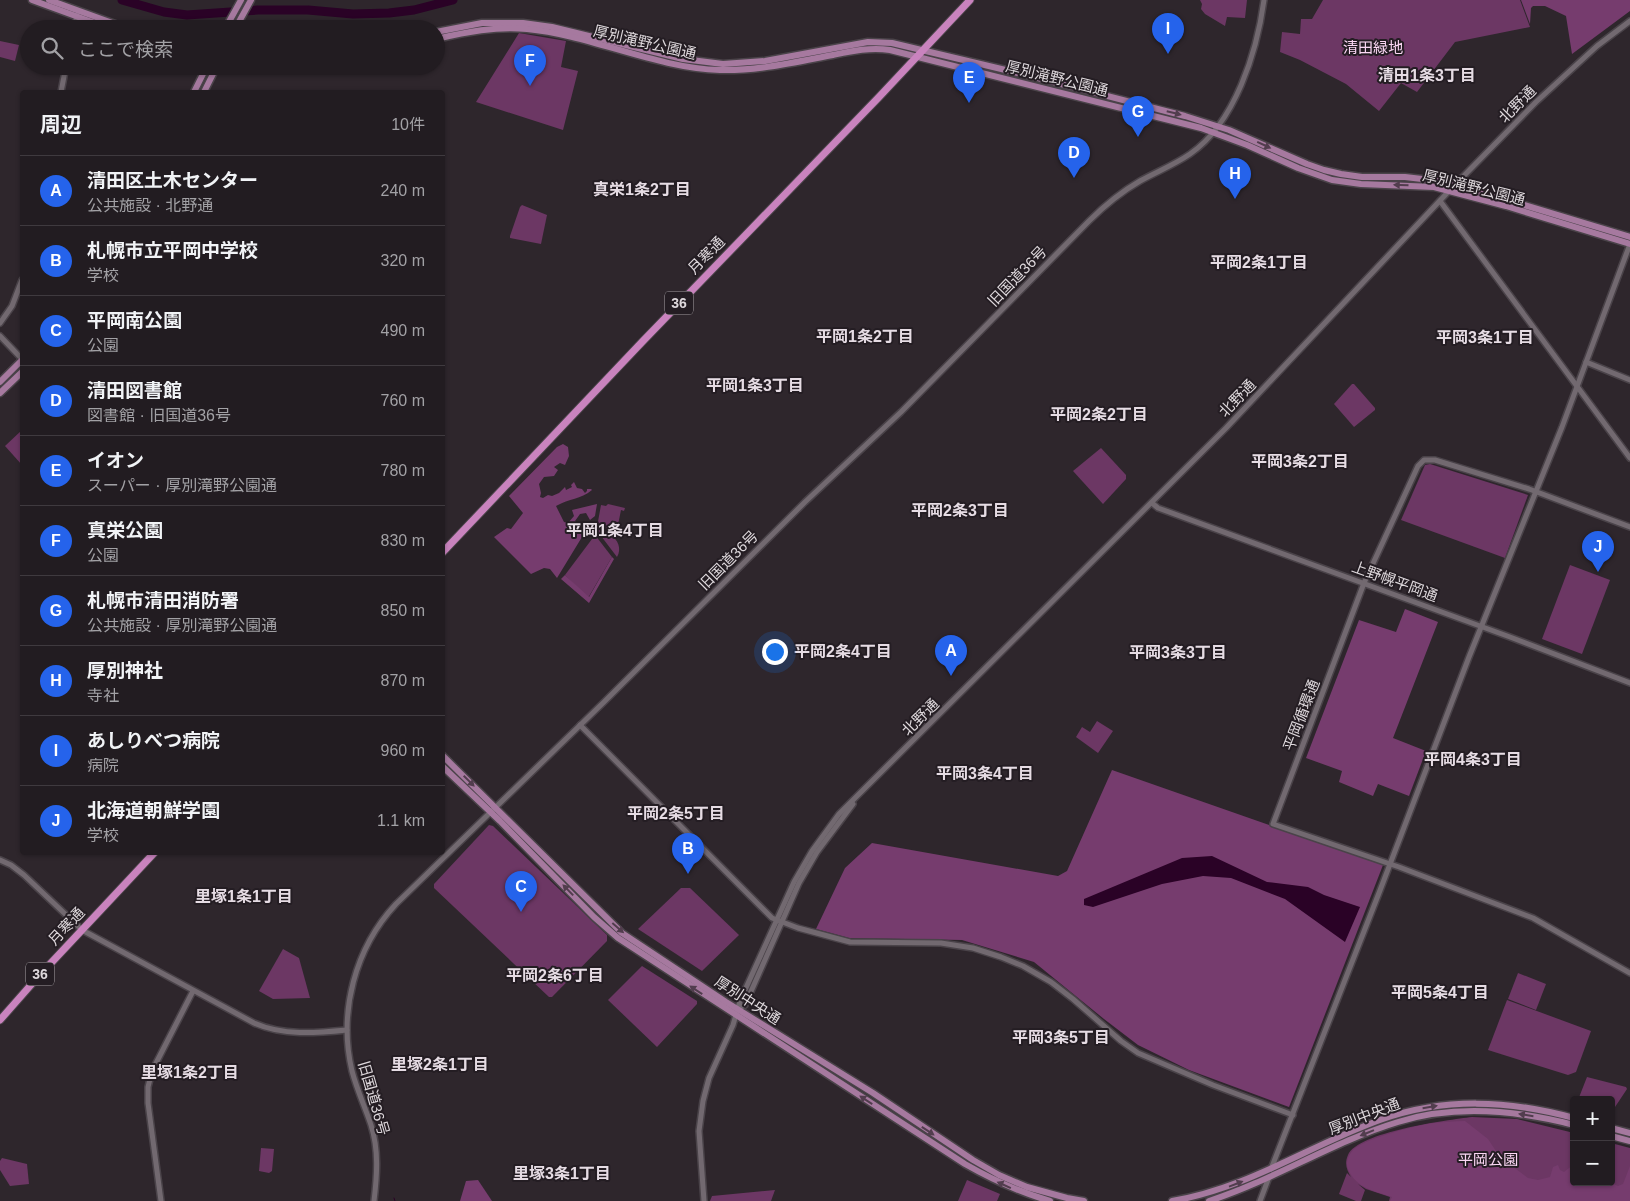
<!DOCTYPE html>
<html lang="ja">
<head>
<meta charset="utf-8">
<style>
  :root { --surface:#221c21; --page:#2e292e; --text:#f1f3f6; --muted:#a2a1a5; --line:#3f3a3f; --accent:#2563eb }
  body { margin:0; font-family:Helvetica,"Noto Sans JP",sans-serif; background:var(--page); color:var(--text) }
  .controls { position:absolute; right:15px; bottom:15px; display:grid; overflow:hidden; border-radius:5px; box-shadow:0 1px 4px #0004 }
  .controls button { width:45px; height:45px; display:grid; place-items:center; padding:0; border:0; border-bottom:1px solid var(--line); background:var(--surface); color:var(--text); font:25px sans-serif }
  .you { position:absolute; left:774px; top:651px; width:18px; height:18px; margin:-12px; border:4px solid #fff; border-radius:50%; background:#1a73e8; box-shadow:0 0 0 8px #1a73e833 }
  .badge { display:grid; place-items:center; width:32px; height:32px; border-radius:50%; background:var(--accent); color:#fff; font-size:16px; font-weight:700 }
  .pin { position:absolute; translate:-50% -41px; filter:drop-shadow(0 1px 2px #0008) }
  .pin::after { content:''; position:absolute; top:26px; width:18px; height:15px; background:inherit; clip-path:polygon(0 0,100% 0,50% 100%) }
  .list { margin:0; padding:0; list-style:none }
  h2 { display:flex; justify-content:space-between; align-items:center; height:65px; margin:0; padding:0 20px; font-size:21px }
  h2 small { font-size:16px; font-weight:400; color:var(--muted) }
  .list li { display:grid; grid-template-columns:32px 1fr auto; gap:15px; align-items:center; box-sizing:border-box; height:70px; padding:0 20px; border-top:1px solid var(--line) }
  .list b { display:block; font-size:19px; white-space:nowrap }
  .list p { margin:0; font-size:16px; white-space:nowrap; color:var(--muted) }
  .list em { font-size:16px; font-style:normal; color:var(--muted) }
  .icon { flex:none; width:28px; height:28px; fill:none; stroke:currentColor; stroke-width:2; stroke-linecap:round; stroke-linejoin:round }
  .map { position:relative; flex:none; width:1630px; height:1201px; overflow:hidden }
  .search { position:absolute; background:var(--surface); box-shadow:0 1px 4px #0004; left:20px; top:20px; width:425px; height:55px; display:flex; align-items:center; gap:12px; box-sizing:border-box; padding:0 18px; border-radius:28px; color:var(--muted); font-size:19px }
  .panel { position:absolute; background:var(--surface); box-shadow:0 1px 4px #0004; left:20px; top:90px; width:425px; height:765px; border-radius:5px }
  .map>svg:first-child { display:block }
</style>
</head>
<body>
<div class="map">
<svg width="1630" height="1201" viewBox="0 0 1630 1201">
  <rect width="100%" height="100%" fill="#2e262c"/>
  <!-- green -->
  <g fill="#6c3764">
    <path d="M 1200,0 L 1247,0 L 1245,18 L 1227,17 L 1225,26 L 1205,14 L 1201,9 L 1202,4 Z"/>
    <path d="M 1323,0 L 1520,0 L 1530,27 L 1455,42 L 1417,92 L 1401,83 L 1379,111 L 1346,84 L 1300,60 L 1280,52 L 1282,32 L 1300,34 L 1301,19 L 1312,19 Z"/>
    <path d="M 519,33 L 566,41 L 561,67 L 578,71 L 563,130 L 476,102 Z"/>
    <path d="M 0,41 L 19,45 L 15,61 L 0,57 Z"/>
    <path d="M 522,205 L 547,215 L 541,244 L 510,238 L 510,236 L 520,207 Z"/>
    <path d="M 1352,384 L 1354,384 L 1375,408 L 1375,410 L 1354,427 L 1334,404 Z"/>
    <path d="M 22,430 L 22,465 L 5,446 Z"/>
    <path d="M 1101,448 L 1126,475 L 1126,479 L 1103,504 L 1073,471 Z"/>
    <path d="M 1430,464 L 1528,495 L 1505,558 L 1401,520 L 1425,465 Z"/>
    <path d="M 608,504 L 625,508 L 624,511 L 621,510 L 618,525 L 616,525 L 615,528 L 612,527 L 611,530 L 597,527 L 601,505 L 606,506 Z"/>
    <path d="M 598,529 L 610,532 L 610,535 C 618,539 622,549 617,557 L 598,532 Z"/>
    <path d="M 595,535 L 612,557 L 588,598 L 565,575 Z"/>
    <path d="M 1570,565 L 1610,580 L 1582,654 L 1542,639 Z"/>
    <path d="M 1097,721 L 1113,731 L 1098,753 L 1076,737 L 1082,727 L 1090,732 Z"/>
    <path d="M 489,825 L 493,826 L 607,935 L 607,941 L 552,997 L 549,997 L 434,888 L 434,884 Z"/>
    <path d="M 681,888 L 690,888 L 739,935 L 702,971 L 638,929 Z"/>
    <path d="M 283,949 L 299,958 L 310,998 L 273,999 L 259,991 Z"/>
    <path d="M 642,966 L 697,1001 L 697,1004 L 657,1047 L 608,1000 Z"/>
    <path d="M 1518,973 L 1546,984 L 1536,1010 L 1508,999 Z"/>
    <path d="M 1507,1000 L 1591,1031 L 1576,1072 L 1568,1075 L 1488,1050 Z"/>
    <path d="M 1587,1077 L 1626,1087 L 1627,1089 L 1611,1113 L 1611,1100 L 1578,1100 Z"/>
    <path d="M 1472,1117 L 1517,1119 L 1574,1133 L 1574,1182 L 1611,1182 L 1611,1143 L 1630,1148 L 1630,1201 L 1389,1201 L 1390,1197 L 1366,1189 L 1358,1184 L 1365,1190 L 1361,1201 L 1356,1201 L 1339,1194 L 1347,1173 L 1351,1177 C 1347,1170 1344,1164 1348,1155 C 1358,1132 1447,1120 1472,1117 Z"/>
    <path d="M 261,1148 L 274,1149 L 272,1171 L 269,1173 L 259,1171 Z"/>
    <path d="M 2,1158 L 27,1164 L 29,1184 L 10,1186 L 0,1170 L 0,1161 Z"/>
    <path d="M 967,1180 L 1000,1194 L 997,1201 L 958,1201 Z"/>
    <path d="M 775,1190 L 771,1201 L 710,1201 L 712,1196 Z"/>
  </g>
  <!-- forest -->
  <g fill="#763c6e">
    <path d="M 1521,0 L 1630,0 L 1630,11 L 1572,54 L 1566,16 L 1545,6 L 1533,6 L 1531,8 L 1530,24 Z"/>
    <path d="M 563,444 L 568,447 L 569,456 L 565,465 L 560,463 L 554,467 L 558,470 L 554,476 L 544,477 L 539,484 L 541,493 L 540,497 L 543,498 L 548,495 L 552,496 L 559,493 L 565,487 L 566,490 L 572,487 L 571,485 L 574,482 L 577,488 L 582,489 L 585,493 L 587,491 L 587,489 L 591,489 L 592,490 C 580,500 570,498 556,506 L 564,522 L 568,523 L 574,516 L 572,510 L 597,504 L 595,516 L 590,520 L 586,513 L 580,514 L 575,521 L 581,526 L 582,537 L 557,578 L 550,569 L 544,568 L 531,574 L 494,537 L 507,528 L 511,529 L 523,513 L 509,496 L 557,447 Z"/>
    <path d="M 612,557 L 614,559 L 589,603 L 561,579 L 565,575 L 589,597 Z"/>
    <path d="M 1405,609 L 1438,622 L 1393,738 L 1426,751 L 1409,796 L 1378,784 L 1373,796 L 1339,782 L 1342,771 L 1306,758 L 1359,620 L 1396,632 Z"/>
    <path d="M 1112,770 L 1383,865 L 1289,1107 L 1189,1070 L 1138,1045 L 1104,1019 L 1034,962 L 962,940 L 849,938 L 816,929 L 845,868 L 872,843 L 1058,876 L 1067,871 Z"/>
    <path d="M 1465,1121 L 1488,1139 L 1500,1157 L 1528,1178 L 1538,1180 L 1550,1177 L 1553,1167 L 1558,1165 L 1560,1170 L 1564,1172 L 1574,1164 L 1574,1182 L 1609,1182 L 1618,1186 L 1623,1184 L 1630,1166 L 1630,1201 L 1390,1201 L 1392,1197 C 1374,1191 1356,1188 1348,1169 C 1345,1162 1349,1154 1354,1149 C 1367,1138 1417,1125 1434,1123 C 1444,1122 1454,1121 1465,1121 Z"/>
    <path d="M 478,1180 L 492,1201 L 460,1201 L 466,1181 Z"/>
  </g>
  <!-- water -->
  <path fill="#2a0226" d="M 1212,856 L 1267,882 L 1308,887 L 1324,895 L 1360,907 L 1345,942 L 1285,899 L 1231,878 L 1203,876 L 1162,884 L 1093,907 L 1084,905 L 1084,899 L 1182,858 Z"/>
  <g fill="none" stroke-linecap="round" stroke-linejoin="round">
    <!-- stream -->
    <path stroke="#2a0226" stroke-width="1" d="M 394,1198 L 395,1201"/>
    <!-- river -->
    <path stroke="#2a0226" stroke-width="9" d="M 122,0 L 164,12 L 187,15 L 258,10 L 308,10 L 353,14 L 389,13 L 414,10 L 453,0"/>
    <defs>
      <g id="minor">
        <path d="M 74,29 L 77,15"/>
        <path d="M 61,92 L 66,66"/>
        <path d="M 1440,201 L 1630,458"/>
        <path d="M 0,323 L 12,306 L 22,280"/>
        <path d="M 0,336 L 22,359"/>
        <path d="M 1586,362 L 1630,380"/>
        <path d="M 1152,503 L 1158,508 L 1510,637 L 1630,683"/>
        <path d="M 1630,527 L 1529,489 L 1435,460 L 1424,460 L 1418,466 L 1364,583 L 1273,824 L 1399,867 L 1533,918 L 1630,973"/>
        <path d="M 580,725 L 772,918 L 798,928 L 850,942 L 941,943 L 973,948 L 1001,957 L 1023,966 L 1051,982 L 1073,999 L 1121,1041 L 1138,1053 L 1213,1085 L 1293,1115"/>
        <path d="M 0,860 L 11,865 L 24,875 L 82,930 L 254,1023 C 283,1036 316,1033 347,1030"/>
        <path d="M 739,1008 L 745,1005 L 799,883 L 817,852 L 853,804"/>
        <path d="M 1271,1169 L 1379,893 L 1469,657 L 1562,427 L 1630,244"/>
        <path d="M 161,1201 L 148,1103 L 148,1087 L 152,1071 L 193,991"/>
        <path d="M 374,1201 C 377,1176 379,1150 371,1125 C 365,1107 357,1090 352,1071 C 338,1012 355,948 396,904 L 604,702 L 805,502 L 901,412 L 1089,221 C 1104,206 1121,192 1140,181 C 1156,172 1174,165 1190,154 C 1235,123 1257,52 1264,0"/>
        <path d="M 704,1201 L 699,1131 L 703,1101 L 709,1078 L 733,1025 L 740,1001 L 794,882 L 812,851 L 839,814 L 1226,428 L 1449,191 L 1536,102 L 1597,46 L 1630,21"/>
        <path d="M 1260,1201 L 1269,1177"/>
      </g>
      <g id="major">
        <path d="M 32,0 L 111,29"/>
        <path d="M 49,0 L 129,29"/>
        <path d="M 225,29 L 241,0"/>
        <path d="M 235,29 L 251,0"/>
        <path d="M 436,32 L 482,23 L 523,23 L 552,27 L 683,59 L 723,64 L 765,61 L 868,42 L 892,43 L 1014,72 L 1185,116 L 1229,130 L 1307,164 L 1324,170 L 1341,174 L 1362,177 L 1405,177 L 1439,181 L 1471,189 L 1630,237"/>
        <path d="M 436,39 C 466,32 496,26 527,29 C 591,35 655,68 720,70 C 758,71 796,62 833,55 C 852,51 870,47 890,50 L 1201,128 L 1247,145 L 1298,168 L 1332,180 L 1361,184 L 1434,187 L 1506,206 L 1630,244"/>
        <path d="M 194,92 L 207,66"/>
        <path d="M 204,92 L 217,66"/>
        <path d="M 0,382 L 22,360"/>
        <path d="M 0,393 L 22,372"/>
        <path d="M 442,755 L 622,933 L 726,1002 L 873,1093 L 973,1160 L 999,1175 L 1027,1187 L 1067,1198 L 1084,1201"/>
        <path d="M 442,766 L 500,821 L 594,917 L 618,938 L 965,1164 C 993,1180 1019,1192 1050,1201"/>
        <path d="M 1611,1128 L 1630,1133"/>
        <path d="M 1611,1136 L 1630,1141"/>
        <path d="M 1172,1201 C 1249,1188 1308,1146 1380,1120 C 1445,1097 1508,1100 1574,1118"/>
        <path d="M 1209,1201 C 1274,1180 1332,1142 1398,1122 C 1456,1104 1516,1110 1574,1125"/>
      </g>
      <g id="highway">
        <path d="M 442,553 L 643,341 L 879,97 L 970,0"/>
        <path d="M 0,1020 L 37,978 L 155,852"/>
      </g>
    </defs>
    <!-- minor casing -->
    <use href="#minor" stroke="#4a4349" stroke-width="8"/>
    <!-- major casing -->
    <use href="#major" stroke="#4a4349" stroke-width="9"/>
    <!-- highway casing -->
    <use href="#highway" stroke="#4a4349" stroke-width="9"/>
    <!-- minor -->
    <use href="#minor" stroke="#726970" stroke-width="5"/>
    <!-- major -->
    <use href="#major" stroke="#a6799f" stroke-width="6"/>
    <!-- highway -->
    <use href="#highway" stroke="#c983be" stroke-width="7"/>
  </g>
  <!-- one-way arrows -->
  <defs><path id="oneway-solid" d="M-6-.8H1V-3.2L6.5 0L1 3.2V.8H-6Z" transform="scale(1.25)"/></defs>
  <g fill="#523d4e">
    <use href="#oneway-solid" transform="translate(1174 113) rotate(14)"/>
    <use href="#oneway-solid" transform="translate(1264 145) rotate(25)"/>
    <use href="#oneway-solid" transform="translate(1401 185) rotate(-178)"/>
    <use href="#oneway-solid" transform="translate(469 781) rotate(45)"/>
    <use href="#oneway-solid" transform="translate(568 890) rotate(-134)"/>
    <use href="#oneway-solid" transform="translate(618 928) rotate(41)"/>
    <use href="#oneway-solid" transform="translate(696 990) rotate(-147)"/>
    <use href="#oneway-solid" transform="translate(866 1100) rotate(-147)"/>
    <use href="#oneway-solid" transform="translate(1430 1107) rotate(-10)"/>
    <use href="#oneway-solid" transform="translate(1526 1115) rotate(-171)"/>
    <use href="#oneway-solid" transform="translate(928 1131) rotate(34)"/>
    <use href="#oneway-solid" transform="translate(1367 1133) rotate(158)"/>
    <use href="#oneway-solid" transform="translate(1236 1184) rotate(-21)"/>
    <use href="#oneway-solid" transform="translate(1004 1185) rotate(-156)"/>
  </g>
  <g text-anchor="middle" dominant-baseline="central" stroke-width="4" stroke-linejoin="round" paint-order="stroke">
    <!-- shield labels -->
    <g fill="#241d23" stroke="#a6a0a4" stroke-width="1">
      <rect x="665" y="291.5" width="28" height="23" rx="4"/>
      <rect x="26" y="962.5" width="28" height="23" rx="4"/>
    </g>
    <g font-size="14" font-weight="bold" fill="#ded8dc">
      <text x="679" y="303">36</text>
      <text x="40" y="974">36</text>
    </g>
    <!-- street labels -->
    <g font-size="15" fill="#ded8dc" stroke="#241d23">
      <text transform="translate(645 42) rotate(13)">厚別滝野公園通</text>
      <text transform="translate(1057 78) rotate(14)">厚別滝野公園通</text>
      <text transform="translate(1517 104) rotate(-45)">北野通</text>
      <text transform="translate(1474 187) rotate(14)">厚別滝野公園通</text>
      <text transform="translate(706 255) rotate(-46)">月寒通</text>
      <text transform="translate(1017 276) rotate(-46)">旧国道36号</text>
      <text transform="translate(1237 398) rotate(-46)">北野通</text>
      <text transform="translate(728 560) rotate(-45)">旧国道36号</text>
      <text transform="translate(1395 581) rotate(20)">上野幌平岡通</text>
      <text transform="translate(1301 715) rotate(-69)">平岡循環通</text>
      <text transform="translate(920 717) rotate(-45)">北野通</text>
      <text transform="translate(66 926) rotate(-47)">月寒通</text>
      <text transform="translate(748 1000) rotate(33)">厚別中央通</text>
      <text transform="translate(374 1098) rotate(74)">旧国道36号</text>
      <text transform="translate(1364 1116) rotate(-21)">厚別中央通</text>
    </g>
    <!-- park labels -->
    <g font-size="15" fill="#fbd7f4" stroke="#241d23">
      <text x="1373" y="47">清田緑地</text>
      <text x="1488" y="1159">平岡公園</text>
    </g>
    <!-- neighbourhood labels -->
    <g font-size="16" font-weight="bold" fill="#e6dce4" stroke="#241d23">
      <text x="1427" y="75">清田1条3丁目</text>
      <text x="642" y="189">真栄1条2丁目</text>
      <text x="1259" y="262">平岡2条1丁目</text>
      <text x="865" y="336">平岡1条2丁目</text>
      <text x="1485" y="337">平岡3条1丁目</text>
      <text x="755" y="385">平岡1条3丁目</text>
      <text x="1099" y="414">平岡2条2丁目</text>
      <text x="1300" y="461">平岡3条2丁目</text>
      <text x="960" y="510">平岡2条3丁目</text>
      <text x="615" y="530">平岡1条4丁目</text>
      <text x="843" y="651">平岡2条4丁目</text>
      <text x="1178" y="652">平岡3条3丁目</text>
      <text x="1473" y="759">平岡4条3丁目</text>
      <text x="985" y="773">平岡3条4丁目</text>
      <text x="676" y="813">平岡2条5丁目</text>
      <text x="244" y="896">里塚1条1丁目</text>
      <text x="555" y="975">平岡2条6丁目</text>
      <text x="1440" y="992">平岡5条4丁目</text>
      <text x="1061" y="1037">平岡3条5丁目</text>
      <text x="440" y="1064">里塚2条1丁目</text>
      <text x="190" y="1072">里塚1条2丁目</text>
      <text x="562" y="1173">里塚3条1丁目</text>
    </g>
  </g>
</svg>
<div class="controls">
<button>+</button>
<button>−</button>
</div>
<div class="you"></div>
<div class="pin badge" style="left:951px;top:676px">A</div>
<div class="pin badge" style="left:688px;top:874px">B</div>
<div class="pin badge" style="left:521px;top:912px">C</div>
<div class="pin badge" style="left:1074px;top:178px">D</div>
<div class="pin badge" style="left:969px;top:103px">E</div>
<div class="pin badge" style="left:530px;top:86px">F</div>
<div class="pin badge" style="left:1138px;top:137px">G</div>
<div class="pin badge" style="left:1235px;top:199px">H</div>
<div class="pin badge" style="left:1168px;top:54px">I</div>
<div class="pin badge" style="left:1598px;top:572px">J</div>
<div class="search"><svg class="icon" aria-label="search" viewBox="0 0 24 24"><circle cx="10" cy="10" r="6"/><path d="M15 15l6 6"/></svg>ここで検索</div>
<section class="panel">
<h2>周辺<small>10件</small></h2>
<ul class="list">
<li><span class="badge">A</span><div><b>清田区土木センター</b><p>公共施設 · 北野通</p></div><em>240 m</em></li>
<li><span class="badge">B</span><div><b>札幌市立平岡中学校</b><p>学校</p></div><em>320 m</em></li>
<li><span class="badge">C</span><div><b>平岡南公園</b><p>公園</p></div><em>490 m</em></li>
<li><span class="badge">D</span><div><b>清田図書館</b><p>図書館 · 旧国道36号</p></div><em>760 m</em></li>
<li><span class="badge">E</span><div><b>イオン</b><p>スーパー · 厚別滝野公園通</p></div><em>780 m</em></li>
<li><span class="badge">F</span><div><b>真栄公園</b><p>公園</p></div><em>830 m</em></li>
<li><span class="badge">G</span><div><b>札幌市清田消防署</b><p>公共施設 · 厚別滝野公園通</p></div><em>850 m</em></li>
<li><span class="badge">H</span><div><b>厚別神社</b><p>寺社</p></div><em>870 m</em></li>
<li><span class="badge">I</span><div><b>あしりべつ病院</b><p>病院</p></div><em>960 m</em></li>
<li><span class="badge">J</span><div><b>北海道朝鮮学園</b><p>学校</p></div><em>1.1 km</em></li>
</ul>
</section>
</div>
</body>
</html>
